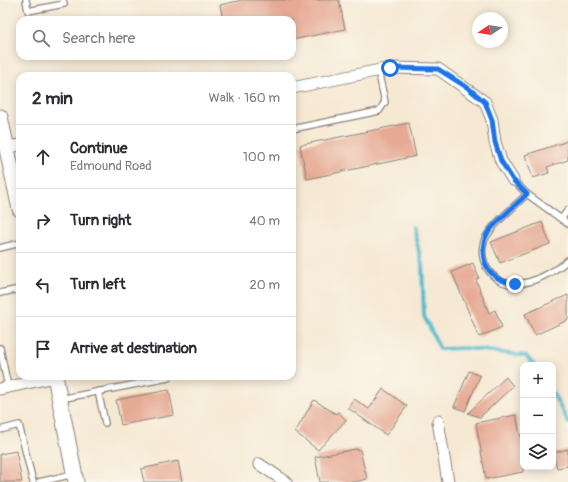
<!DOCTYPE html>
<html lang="en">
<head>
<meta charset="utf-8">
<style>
  :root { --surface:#fff; --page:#f2f2f3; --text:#2b2b33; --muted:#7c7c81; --line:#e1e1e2 }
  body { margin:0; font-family:Pangolin,sans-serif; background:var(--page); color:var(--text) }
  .controls { position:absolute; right:12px; bottom:12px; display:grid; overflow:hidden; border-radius:8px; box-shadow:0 2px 10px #0003 }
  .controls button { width:36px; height:36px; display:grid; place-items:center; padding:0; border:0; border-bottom:1px solid var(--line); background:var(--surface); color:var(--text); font:20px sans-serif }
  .compass { position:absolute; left:472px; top:12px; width:36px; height:36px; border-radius:50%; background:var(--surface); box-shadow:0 2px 10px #0003; rotate:258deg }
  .stop { position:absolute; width:12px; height:12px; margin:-9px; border:3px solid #1a73e8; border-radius:50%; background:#fff }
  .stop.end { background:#1a73e8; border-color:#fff; box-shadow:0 1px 4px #0008 }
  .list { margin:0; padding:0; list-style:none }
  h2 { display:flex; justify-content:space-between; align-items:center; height:52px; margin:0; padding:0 16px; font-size:17px }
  h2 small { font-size:13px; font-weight:400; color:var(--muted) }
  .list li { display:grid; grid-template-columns:26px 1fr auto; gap:12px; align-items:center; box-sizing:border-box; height:64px; padding:0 16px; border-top:1px solid var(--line) }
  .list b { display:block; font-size:15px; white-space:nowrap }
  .list p { margin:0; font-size:13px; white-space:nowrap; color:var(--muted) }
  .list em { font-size:13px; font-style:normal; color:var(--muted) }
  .icon { flex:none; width:22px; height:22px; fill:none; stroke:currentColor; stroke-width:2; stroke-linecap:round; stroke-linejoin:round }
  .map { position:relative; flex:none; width:568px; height:482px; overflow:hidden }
  .search { position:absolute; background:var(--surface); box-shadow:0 2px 10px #0003; left:16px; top:16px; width:280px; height:44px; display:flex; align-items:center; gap:10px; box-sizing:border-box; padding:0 14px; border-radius:12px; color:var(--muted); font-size:15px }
  .panel { position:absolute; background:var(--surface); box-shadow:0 2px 10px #0003; left:16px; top:72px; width:280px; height:308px; border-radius:12px }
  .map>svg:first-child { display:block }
</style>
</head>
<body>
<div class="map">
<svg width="568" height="482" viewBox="0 0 568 482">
  <rect width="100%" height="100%" fill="#fbf7ec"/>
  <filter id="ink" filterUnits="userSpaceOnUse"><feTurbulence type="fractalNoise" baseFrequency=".025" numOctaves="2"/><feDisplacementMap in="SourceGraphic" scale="8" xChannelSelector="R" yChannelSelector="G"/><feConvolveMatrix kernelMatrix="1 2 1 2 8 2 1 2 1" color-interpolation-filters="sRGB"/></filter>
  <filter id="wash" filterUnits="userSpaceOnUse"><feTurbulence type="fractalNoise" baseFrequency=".012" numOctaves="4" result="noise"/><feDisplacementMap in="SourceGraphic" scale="16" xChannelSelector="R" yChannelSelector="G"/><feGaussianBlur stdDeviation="0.9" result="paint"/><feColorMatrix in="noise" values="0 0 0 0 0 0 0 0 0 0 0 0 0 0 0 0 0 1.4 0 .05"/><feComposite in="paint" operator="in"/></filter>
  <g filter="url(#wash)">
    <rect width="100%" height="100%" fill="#f6e9d4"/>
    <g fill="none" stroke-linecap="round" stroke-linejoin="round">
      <!-- stream -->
      <g stroke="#50b9cd" stroke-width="4">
        <path d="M 413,227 L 422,264 L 424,316 L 440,349 L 466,348 L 526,356 L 534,365"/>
        <path d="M 553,393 L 568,422"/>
      </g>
    </g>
    <g id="blocks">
      <!-- building -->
      <g fill="#e6aa94">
        <path d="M 242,0 L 339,0 L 345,29 L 292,40 L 292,20 L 223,20 L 220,5 Z"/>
        <path d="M 409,123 L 416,156 L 307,179 L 300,145 Z"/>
        <path d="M 568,141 L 568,160 L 547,167 L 549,173 L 533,178 L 525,155 Z"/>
        <path d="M 542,222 L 550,244 L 500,263 L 491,242 Z"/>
        <path d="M 473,263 L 479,278 L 476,280 L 489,313 L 495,310 L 502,327 L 479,337 L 452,272 Z"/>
        <path d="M 568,295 L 568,320 L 535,335 L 525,314 Z"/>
        <path d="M 469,371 L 480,376 L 465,411 L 454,407 Z"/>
        <path d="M 506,377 L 513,386 L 480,417 L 468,413 Z"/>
        <path d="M 383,389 L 407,406 L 386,435 L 348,408 L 354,399 L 369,409 Z"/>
        <path d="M 169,390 L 174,415 L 121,425 L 116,400 Z"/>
        <path d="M 314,400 L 336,414 L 338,412 L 346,420 L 318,450 L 295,432 Z"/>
        <path d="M 516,415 L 523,448 L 523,472 L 486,479 L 476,423 Z"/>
        <path d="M 356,449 L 360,450 L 367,479 L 354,482 L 320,482 L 315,457 Z"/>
        <path d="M 568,449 L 568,466 L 557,468 L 553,453 Z"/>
        <path d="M 16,451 L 22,482 L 0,482 L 0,454 Z"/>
        <path d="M 178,461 L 182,482 L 144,482 L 141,469 Z"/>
      </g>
    </g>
  </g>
  <g filter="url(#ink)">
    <use href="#blocks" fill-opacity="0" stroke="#898278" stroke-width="1"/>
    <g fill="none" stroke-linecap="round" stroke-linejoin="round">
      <defs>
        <g id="service">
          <path d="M 26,0 L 28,11 L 64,4 L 63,0"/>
          <path d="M 292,129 L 379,111 L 385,102 L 378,70"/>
          <path d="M 513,180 L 527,194 L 568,224"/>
          <path d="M 527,194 C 515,206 497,220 488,234 C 473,254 490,286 516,284 C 534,283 554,272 568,260"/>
          <path d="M 561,219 L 568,210"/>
          <path d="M 0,248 L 20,243"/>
          <path d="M 0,293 L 20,289"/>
          <path d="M 0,348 L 8,387"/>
          <path d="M 98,391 L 105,423"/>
          <path d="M 60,399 L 168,378"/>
          <path d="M 0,430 L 19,425 L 33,482"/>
          <path d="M 39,482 L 74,474"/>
        </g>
        <g id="minor">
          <path d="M 292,88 L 390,68 L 438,69 L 485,102 L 492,120 L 495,142 L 501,161 L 513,180"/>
          <path d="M 7,147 L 20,145"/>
          <path d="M 0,389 L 55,377"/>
          <path d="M 438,421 L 448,482"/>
          <path d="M 259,464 L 286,482"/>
        </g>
        <g id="secondary">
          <path d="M 0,117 L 20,209"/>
          <path d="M 55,376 L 76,482"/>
        </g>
      </defs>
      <!-- service casing -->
      <use href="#service" stroke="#898278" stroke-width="8"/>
      <!-- minor casing -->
      <use href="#minor" stroke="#898278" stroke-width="13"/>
      <!-- secondary casing -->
      <use href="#secondary" stroke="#898278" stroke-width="17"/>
      <!-- service -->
      <use href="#service" stroke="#fff" stroke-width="5.5"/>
      <!-- minor -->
      <use href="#minor" stroke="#fff" stroke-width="11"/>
      <!-- secondary -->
      <use href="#secondary" stroke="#fff" stroke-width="15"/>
    </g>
  </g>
  <g fill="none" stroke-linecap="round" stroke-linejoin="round" filter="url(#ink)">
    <!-- route -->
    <path stroke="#1a73e8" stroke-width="5" d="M 390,68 L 438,69 L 468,88 L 485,102 L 492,120 L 495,142 L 501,161 L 513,180 L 527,194 C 517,204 493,224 487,234 C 484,240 483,246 483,252 C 484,272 496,281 515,284"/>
  </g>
</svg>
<div class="controls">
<button>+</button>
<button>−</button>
<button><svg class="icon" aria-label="layers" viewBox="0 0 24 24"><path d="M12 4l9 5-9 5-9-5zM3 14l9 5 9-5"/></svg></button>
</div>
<svg class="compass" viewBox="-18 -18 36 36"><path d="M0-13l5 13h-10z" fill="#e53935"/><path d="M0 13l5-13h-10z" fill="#7c7c81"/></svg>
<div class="stop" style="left:390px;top:68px"></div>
<div class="stop end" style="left:515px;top:284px"></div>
<div class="search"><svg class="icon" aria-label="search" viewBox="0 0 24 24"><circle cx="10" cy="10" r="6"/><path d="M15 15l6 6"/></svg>Search here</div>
<section class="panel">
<h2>2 min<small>Walk · 160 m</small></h2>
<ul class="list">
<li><svg class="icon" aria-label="ahead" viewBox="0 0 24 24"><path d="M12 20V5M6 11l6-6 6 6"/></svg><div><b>Continue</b><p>Edmound Road</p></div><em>100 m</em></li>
<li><svg class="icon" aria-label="right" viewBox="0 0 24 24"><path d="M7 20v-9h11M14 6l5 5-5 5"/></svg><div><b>Turn right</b></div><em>40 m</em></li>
<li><svg class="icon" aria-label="left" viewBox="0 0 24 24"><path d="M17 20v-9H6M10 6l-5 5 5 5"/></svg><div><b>Turn left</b></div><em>20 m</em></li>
<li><svg class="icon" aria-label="arrive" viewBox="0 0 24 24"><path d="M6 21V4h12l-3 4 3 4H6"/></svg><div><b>Arrive at destination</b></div></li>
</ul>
</section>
</div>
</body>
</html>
